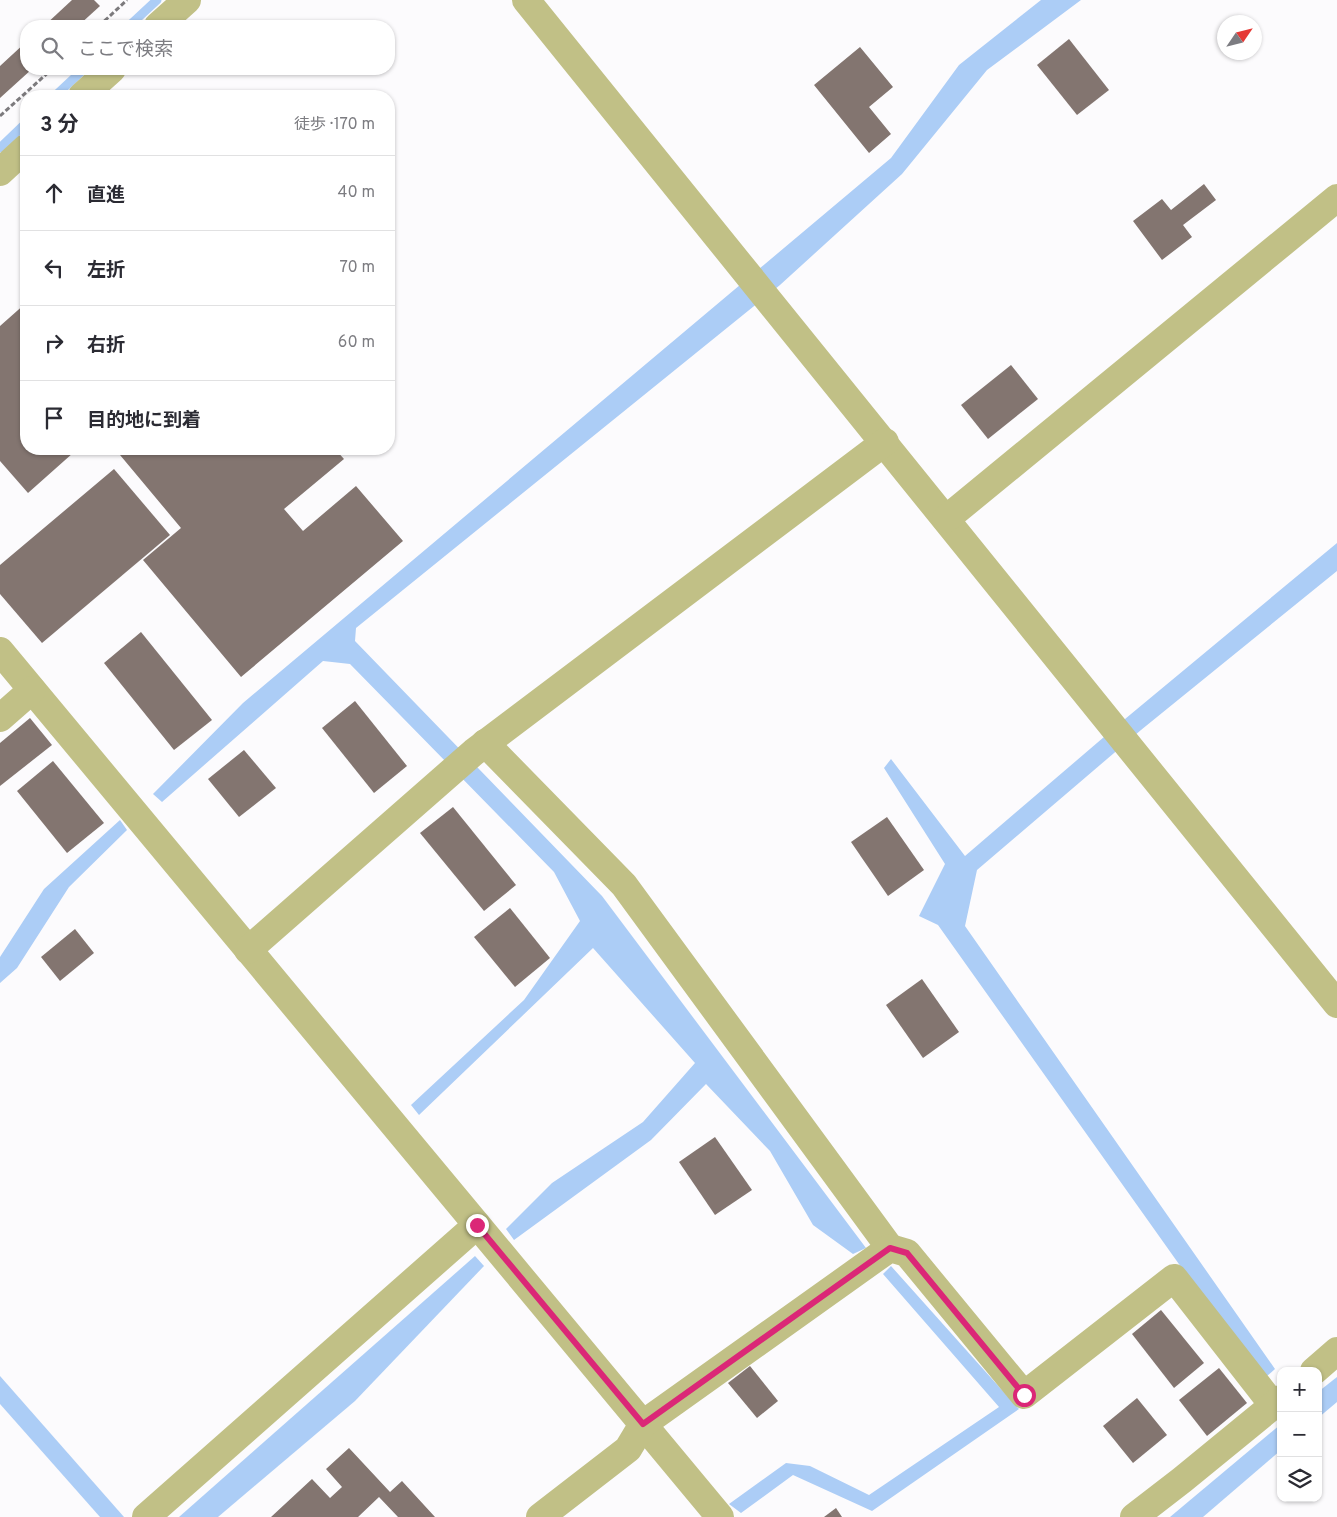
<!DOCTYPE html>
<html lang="ja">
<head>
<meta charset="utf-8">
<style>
  :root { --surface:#fff; --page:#f7f7f7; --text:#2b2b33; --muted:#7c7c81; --line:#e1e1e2 }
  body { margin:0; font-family:Overpass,"Noto Sans JP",sans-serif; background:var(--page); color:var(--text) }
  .controls { position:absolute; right:15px; bottom:15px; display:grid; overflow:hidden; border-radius:10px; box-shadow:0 1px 4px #0004 }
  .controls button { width:45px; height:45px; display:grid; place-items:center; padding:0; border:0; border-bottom:1px solid var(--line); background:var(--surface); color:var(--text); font:25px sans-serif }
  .compass { position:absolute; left:1217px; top:15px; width:45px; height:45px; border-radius:50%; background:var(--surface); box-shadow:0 1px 4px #0004; rotate:55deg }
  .stop { position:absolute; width:15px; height:15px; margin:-11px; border:4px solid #db2777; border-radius:50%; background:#fff }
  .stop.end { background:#db2777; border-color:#fff; box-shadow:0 1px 5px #0008 }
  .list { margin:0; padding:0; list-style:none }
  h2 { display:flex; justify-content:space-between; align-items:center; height:65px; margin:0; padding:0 20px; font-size:21px }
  h2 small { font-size:16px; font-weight:400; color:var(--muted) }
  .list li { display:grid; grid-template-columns:32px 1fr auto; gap:15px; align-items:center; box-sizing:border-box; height:75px; padding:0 20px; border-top:1px solid var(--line) }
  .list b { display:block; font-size:19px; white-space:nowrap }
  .list em { font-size:16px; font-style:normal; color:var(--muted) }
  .icon { flex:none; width:28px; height:28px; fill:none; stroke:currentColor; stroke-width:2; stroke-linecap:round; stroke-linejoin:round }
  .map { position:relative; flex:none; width:1337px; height:1517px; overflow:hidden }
  .search { position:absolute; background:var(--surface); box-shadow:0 1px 4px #0004; left:20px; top:20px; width:375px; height:55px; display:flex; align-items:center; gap:12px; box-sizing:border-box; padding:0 18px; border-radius:20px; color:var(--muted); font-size:19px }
  .panel { position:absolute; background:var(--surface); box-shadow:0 1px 4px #0004; left:20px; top:90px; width:375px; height:365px; border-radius:20px }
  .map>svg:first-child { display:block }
</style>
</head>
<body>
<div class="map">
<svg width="1337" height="1517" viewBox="0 0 1337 1517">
  <rect width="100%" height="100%" fill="#fcfbfd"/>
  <!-- water -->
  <g fill="#accdf6">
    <path d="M 1041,0 L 1081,0 L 987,70 L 902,174 L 780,285 L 356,628 L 355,641 L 602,896 L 866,1248 L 853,1254 L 813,1225 L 770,1151 L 706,1084 L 651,1140 L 514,1240 L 506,1229 L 552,1183 L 643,1122 L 695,1063 L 593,948 L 419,1115 L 411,1105 L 524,1000 L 580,921 L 554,872 L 350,664 L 323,661 L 162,802 L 153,794 L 243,703 L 891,158 L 959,65 Z"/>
    <path d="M 1337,543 L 1337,571 L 1141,730 L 977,870 L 965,926 L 1275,1369 L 1267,1376 L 1181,1267 L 938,925 L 919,916 L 945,864 L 884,768 L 891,759 L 965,856 L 1125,719 Z"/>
    <path d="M 120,820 L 127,830 L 69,887 L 17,968 L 0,983 L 0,957 L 44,889 Z"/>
    <path d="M 475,1256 L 484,1266 L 355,1401 L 218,1517 L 179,1517 Z"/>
    <path d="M 891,1266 L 1019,1409 L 872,1511 L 793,1475 L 741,1513 L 729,1504 L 786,1463 L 810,1466 L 869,1495 L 999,1407 L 883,1274 Z"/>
    <path d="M 0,1376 L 124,1517 L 100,1517 L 0,1404 Z"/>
    <path d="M 1337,1377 L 1337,1402 L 1318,1418 L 1318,1392 Z"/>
    <path d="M 1281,1424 L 1281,1450 L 1203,1517 L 1170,1517 Z"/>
  </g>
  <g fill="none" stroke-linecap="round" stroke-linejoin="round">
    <!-- stream -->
    <g stroke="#accdf6" stroke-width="9">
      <path d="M 129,26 L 157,0"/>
      <path d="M 55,96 L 84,69"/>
      <path d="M 0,148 L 26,123"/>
    </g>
  </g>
  <!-- building -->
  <g fill="#837570">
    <path d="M 72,0 L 94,0 L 100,6 L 78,26 L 44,26 Z"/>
    <path d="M 1069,39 L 1109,90 L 1077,115 L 1037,65 Z"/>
    <path d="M 26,42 L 26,69 L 32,69 L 0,98 L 0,66 Z"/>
    <path d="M 860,47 L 893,87 L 869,107 L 891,134 L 869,153 L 814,85 Z"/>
    <path d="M 1204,184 L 1216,200 L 1183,225 L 1192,237 L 1162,260 L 1133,221 L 1162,199 L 1171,210 Z"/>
    <path d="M 26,303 L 26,449 L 70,449 L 73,453 L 28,493 L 0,461 L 0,326 Z"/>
    <path d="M 1011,365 L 1038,399 L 988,439 L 961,405 Z"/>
    <path d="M 115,449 L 335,449 L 344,459 L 284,509 L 303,531 L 356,486 L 403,541 L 241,677 L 143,560 L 181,528 Z"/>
    <path d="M 114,469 L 170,535 L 42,643 L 0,594 L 0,565 Z"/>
    <path d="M 141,632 L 212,720 L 174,750 L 104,663 Z"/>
    <path d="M 355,701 L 407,766 L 374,793 L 322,728 Z"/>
    <path d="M 30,718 L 52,745 L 0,786 L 0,743 Z"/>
    <path d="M 244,750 L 276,788 L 239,817 L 208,779 Z"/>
    <path d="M 53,761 L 104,823 L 67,853 L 17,791 Z"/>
    <path d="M 453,807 L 516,885 L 484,911 L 420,833 Z"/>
    <path d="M 887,817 L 924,870 L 888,896 L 851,842 Z"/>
    <path d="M 510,908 L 550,958 L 515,987 L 474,937 Z"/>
    <path d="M 75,929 L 94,953 L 60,981 L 41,957 Z"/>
    <path d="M 922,979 L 959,1032 L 923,1058 L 886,1005 Z"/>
    <path d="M 715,1137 L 752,1190 L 715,1215 L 679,1162 Z"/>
    <path d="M 1161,1310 L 1204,1363 L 1174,1388 L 1132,1334 Z"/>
    <path d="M 750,1366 L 778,1401 L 757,1418 L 728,1383 Z"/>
    <path d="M 1219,1368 L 1247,1403 L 1207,1436 L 1179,1400 Z"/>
    <path d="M 1137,1398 L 1167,1435 L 1133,1463 L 1103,1426 Z"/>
    <path d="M 349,1448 L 390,1492 L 402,1481 L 435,1517 L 398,1517 L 379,1497 L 358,1517 L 271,1517 L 312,1479 L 330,1498 L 342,1487 L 326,1469 Z"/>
    <path d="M 836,1508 L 842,1517 L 824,1517 Z"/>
  </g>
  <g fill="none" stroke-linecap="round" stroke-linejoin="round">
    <!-- path -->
    <g stroke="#7c7a7d" stroke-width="3" stroke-dasharray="5 2.5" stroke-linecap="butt">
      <path d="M 99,26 L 127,0"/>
      <path d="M 0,116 L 52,69"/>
    </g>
    <!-- minor -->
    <g stroke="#c1c086" stroke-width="28">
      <path d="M 526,0 L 1337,1004"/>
      <path d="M 158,26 L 187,0"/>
      <path d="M 82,96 L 112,69"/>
      <path d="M 0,172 L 26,148"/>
      <path d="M 946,519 L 1337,198"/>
      <path d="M 0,651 L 720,1517"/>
      <path d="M 0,718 L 32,690"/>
      <path d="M 485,743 L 624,885 L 890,1248"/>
      <path d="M 248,950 L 474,752 L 885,442"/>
      <path d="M 1314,1371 L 1337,1351"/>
      <path d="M 146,1517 L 477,1225"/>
      <path d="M 540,1517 L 628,1449 L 643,1424 L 890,1248 L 907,1253 L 1024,1395 L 1174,1278 L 1273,1405"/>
      <path d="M 1134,1517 L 1182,1480 L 1281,1399"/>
    </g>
  </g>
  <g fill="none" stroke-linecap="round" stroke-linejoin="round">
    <!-- route -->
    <path stroke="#db2777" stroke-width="6" d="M 477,1225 L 643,1424 L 890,1248 L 907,1253 L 1024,1395"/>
  </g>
</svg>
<div class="controls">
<button>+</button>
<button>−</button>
<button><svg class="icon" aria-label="layers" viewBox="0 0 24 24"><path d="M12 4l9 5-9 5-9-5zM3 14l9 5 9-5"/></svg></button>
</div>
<svg class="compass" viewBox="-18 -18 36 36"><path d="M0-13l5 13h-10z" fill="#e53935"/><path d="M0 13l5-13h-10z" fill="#7c7c81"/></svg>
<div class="stop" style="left:1024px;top:1395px"></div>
<div class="stop end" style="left:477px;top:1225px"></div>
<div class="search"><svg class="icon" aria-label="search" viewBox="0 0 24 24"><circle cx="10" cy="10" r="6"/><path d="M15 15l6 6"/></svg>ここで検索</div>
<section class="panel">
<h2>3 分<small>徒歩 · 170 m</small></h2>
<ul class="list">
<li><svg class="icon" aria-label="ahead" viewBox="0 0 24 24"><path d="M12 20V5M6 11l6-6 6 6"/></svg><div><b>直進</b></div><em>40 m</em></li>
<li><svg class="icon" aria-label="left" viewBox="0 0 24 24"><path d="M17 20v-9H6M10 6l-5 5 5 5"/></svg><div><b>左折</b></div><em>70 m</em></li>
<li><svg class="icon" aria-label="right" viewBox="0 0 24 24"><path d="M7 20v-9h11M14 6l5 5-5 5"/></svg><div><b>右折</b></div><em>60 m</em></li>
<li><svg class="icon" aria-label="arrive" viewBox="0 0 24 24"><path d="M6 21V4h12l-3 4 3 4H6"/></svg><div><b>目的地に到着</b></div></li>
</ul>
</section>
</div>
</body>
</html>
